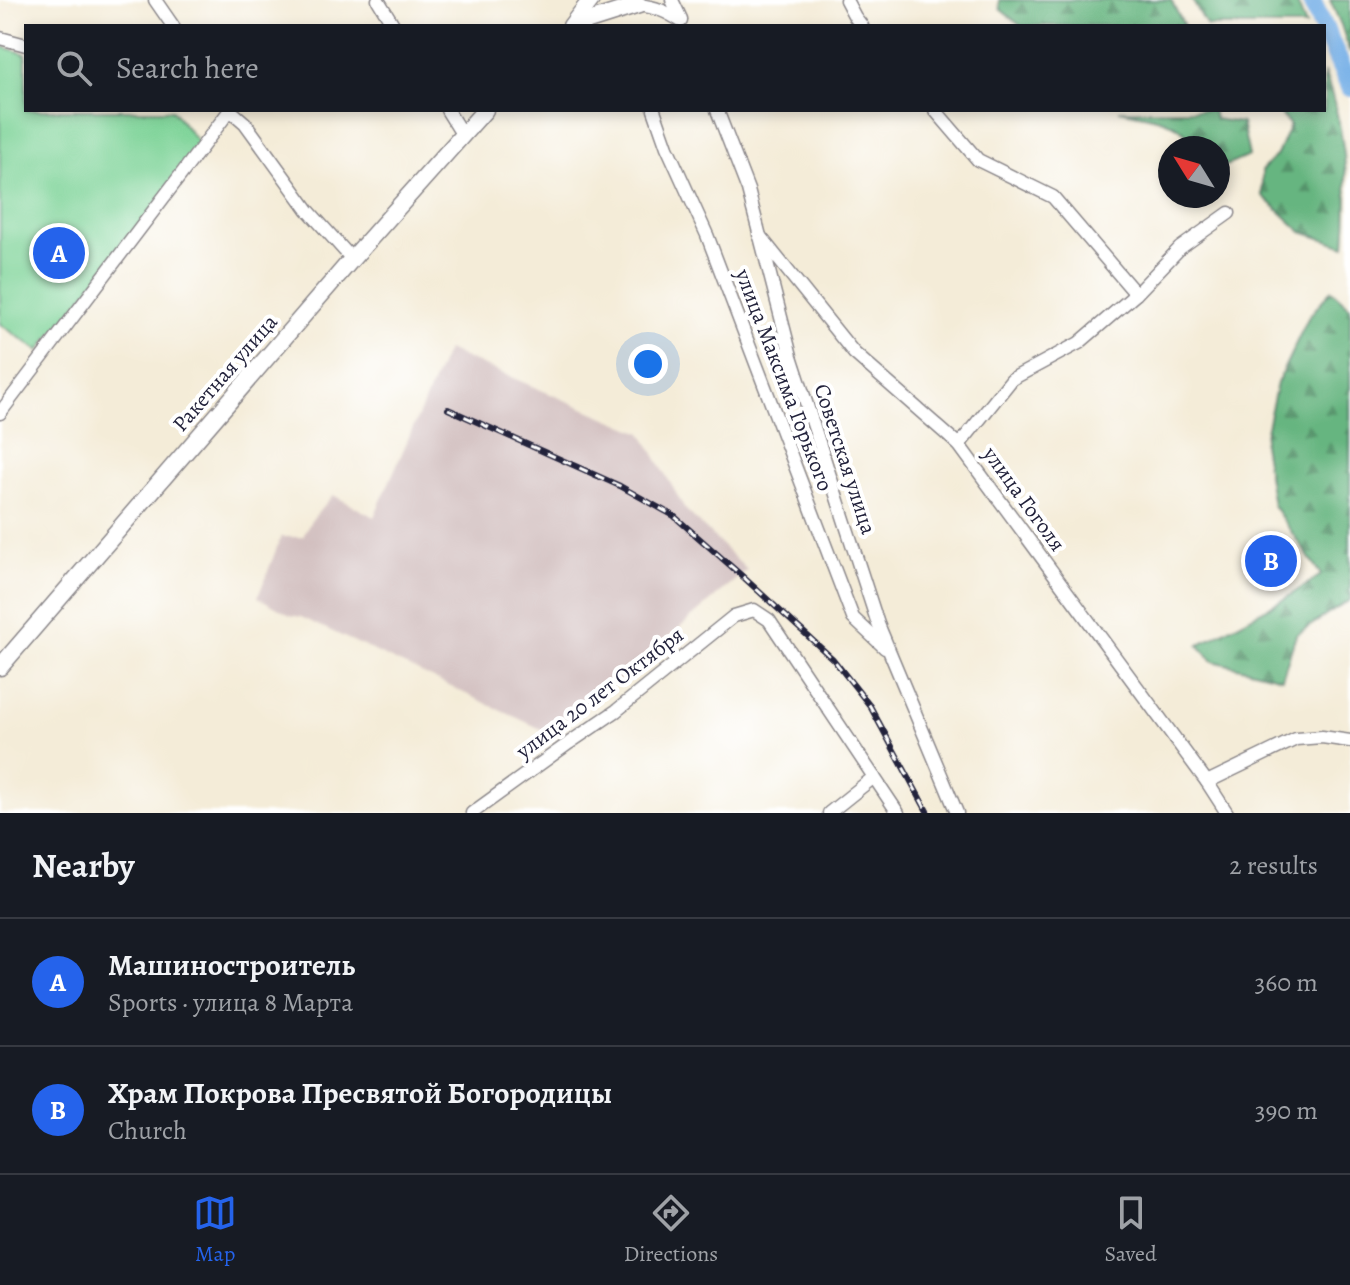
<!DOCTYPE html>
<html lang="en">
<head>
<meta charset="utf-8">
<style>
  :root { --surface:#171b24; --page:#242831; --text:#f1f3f6; --muted:#9ea1a6; --line:#363941; --accent:#2563eb }
  body { margin:0; font-family:Alegreya,serif; background:var(--page); color:var(--text) }
  .compass { position:absolute; left:1158px; top:136px; width:72px; height:72px; border-radius:50%; background:var(--surface); box-shadow:0 4px 12px #0003; rotate:307deg }
  .you { position:absolute; left:648px; top:364px; width:28px; height:28px; margin:-20px; border:6px solid #fff; border-radius:50%; background:#1a73e8; box-shadow:0 0 0 12px #1a73e833 }
  .badge { display:grid; place-items:center; width:52px; height:52px; border-radius:50%; background:var(--accent); color:#fff; font-size:26px; font-weight:700 }
  .pin { position:absolute; translate:-50% -50%; border:4px solid #fff; box-shadow:0 2px 8px #0006 }
  .list { margin:0; padding:0; list-style:none }
  h2 { display:flex; justify-content:space-between; align-items:center; height:104px; margin:0; padding:0 32px; font-size:34px }
  h2 small { font-size:26px; font-weight:400; color:var(--muted) }
  .list li { display:grid; grid-template-columns:52px 1fr auto; gap:24px; align-items:center; box-sizing:border-box; height:128px; padding:0 32px; border-top:2px solid var(--line) }
  .list b { display:block; font-size:30px; white-space:nowrap }
  .list p { margin:0; font-size:26px; white-space:nowrap; color:var(--muted) }
  .list em { font-size:26px; font-style:normal; color:var(--muted) }
  .icon { flex:none; width:44px; height:44px; fill:none; stroke:currentColor; stroke-width:2; stroke-linecap:round; stroke-linejoin:round }
  .map { position:relative; flex:none; width:1350px; height:813px; overflow:hidden }
  .search { position:absolute; background:var(--surface); box-shadow:0 4px 12px #0003; left:24px; right:24px; top:24px; height:88px; display:flex; align-items:center; gap:20px; box-sizing:border-box; padding:0 28px; border-radius:0px; color:var(--muted); font-size:30px }
  .sheet { height:360px; background:var(--surface) }
  nav { display:flex; justify-content:space-around; align-items:center; box-sizing:border-box; height:112px; border-top:2px solid var(--line); background:var(--surface); font-size:22px; color:var(--muted) }
  nav a { display:grid; justify-items:center; gap:4px }
  nav .on { color:var(--accent) }
  .map>svg:first-child { display:block }
</style>
</head>
<body>
<div class="map">
<svg width="1350" height="813" viewBox="0 0 1350 813">
  <defs>
    <pattern id="forest-firs" width="22" height="20" patternUnits="userSpaceOnUse" patternTransform="scale(2)"><rect width="22" height="20" fill="#66b580"/><path d="M5 1l3.5 6h-7zM16 11l3.5 6h-7z" fill="#54936a"/></pattern>
  </defs>
  <rect width="100%" height="100%" fill="#fff"/>
  <filter id="ink" filterUnits="userSpaceOnUse"><feTurbulence type="fractalNoise" baseFrequency=".0125" numOctaves="2"/><feDisplacementMap in="SourceGraphic" scale="16" xChannelSelector="R" yChannelSelector="G"/><feConvolveMatrix kernelMatrix="1 2 1 2 8 2 1 2 1" color-interpolation-filters="sRGB"/></filter>
  <filter id="wash" filterUnits="userSpaceOnUse"><feTurbulence type="fractalNoise" baseFrequency=".006" numOctaves="4" result="noise"/><feDisplacementMap in="SourceGraphic" scale="32" xChannelSelector="R" yChannelSelector="G"/><feGaussianBlur stdDeviation="1.8" result="paint"/><feColorMatrix in="noise" values="0 0 0 0 0 0 0 0 0 0 0 0 0 0 0 0 0 1.4 0 .05"/><feComposite in="paint" operator="in"/></filter>
  <g filter="url(#wash)">
    <rect width="100%" height="100%" fill="#f4ecd8"/>
    <!-- industrial -->
    <path fill="#d2bfbf" d="M 447,350 L 642,433 L 685,509 L 747,570 L 554,735 L 301,617 L 290,615 L 258,597 L 281,537 L 303,537 L 310,522 L 333,495 L 374,517 Z"/>
    <!-- forest -->
    <g fill="url(#forest-firs)" stroke="#446c5e" stroke-width="2">
      <path d="M 999,0 L 1171,0 L 1184,26 L 1021,26 L 1000,9 Z"/>
      <path d="M 1192,0 L 1296,0 L 1306,26 L 1207,26 Z"/>
      <path d="M 1330,0 L 1350,0 L 1350,53 L 1341,25 Z"/>
      <path d="M 1324,72 C 1346,128 1350,186 1345,246 L 1302,232 L 1262,195 L 1262,170 L 1277,155 L 1290,125 L 1277,110 L 1324,110 Z"/>
      <path d="M 1119,110 L 1213,110 L 1215,119 L 1242,123 L 1249,156 L 1226,166 L 1218,163 L 1218,148 L 1197,148 C 1179,117 1151,117 1119,110 Z"/>
      <path d="M 1331,290 L 1350,307 L 1350,600 L 1296,635 L 1282,678 L 1213,661 L 1198,645 L 1284,599 L 1321,575 L 1273,505 L 1263,444 L 1277,383 L 1308,318 Z"/>
    </g>
    <!-- pitch -->
    <path fill="#7dd397" stroke="#507a69" stroke-width="2" d="M 0,46 L 26,54 L 26,110 L 172,110 L 199,143 L 175,183 L 39,351 L 0,324 Z"/>
    <g fill="none" stroke-linecap="round" stroke-linejoin="round">
      <!-- river -->
      <g stroke="#77b0e7" stroke-width="20">
        <path d="M 1311,0 L 1323,26"/>
        <path d="M 1324,28 L 1350,87"/>
      </g>
    </g>
  </g>
  <g filter="url(#ink)">
    <g fill="none" stroke-linecap="round" stroke-linejoin="round">
      <defs>
        <g id="minor">
          <path d="M 155,0 L 173,26"/>
          <path d="M 378,0 L 394,26"/>
          <path d="M 672,0 L 681,19"/>
          <path d="M 846,0 L 855,17 L 862,26"/>
          <path d="M 639,5 C 656,7 667,12 681,21"/>
          <path d="M 0,38 L 26,45"/>
          <path d="M 230,110 L 245,123 L 308,210 L 352,259"/>
          <path d="M 447,110 L 462,134"/>
          <path d="M 654,110 L 667,147 L 707,235 L 853,618 L 885,648"/>
          <path d="M 717,110 L 748,190 L 791,356 L 878,624 L 957,813"/>
          <path d="M 935,110 L 978,160 L 1053,197 L 1136,294"/>
          <path d="M 759,235 L 854,353 L 959,445 L 1207,782 L 1227,813"/>
          <path d="M 0,413 L 230,110"/>
          <path d="M 959,445 L 1012,379 L 1079,343 L 1136,294 L 1180,248 L 1229,213"/>
          <path d="M 1207,782 L 1296,739 L 1322,737 L 1350,741"/>
          <path d="M 472,813 L 569,743 L 616,711 L 734,616 L 754,610 L 769,620 L 898,813"/>
          <path d="M 829,813 L 874,777"/>
        </g>
        <g id="major">
          <path d="M 571,26 L 591,0"/>
          <path d="M 573,26 L 639,5"/>
          <path d="M 0,667 L 352,259 L 485,110"/>
        </g>
      </defs>
      <!-- minor casing -->
      <use href="#minor" stroke="#8b878a" stroke-width="15"/>
      <!-- major casing -->
      <use href="#major" stroke="#8b878a" stroke-width="19"/>
      <!-- minor -->
      <use href="#minor" stroke="#fff" stroke-width="12"/>
      <!-- major -->
      <use href="#major" stroke="#fff" stroke-width="16"/>
      <defs>
        <path id="rail" d="M 448,409 L 620,486 L 674,516 L 741,575 L 833,659 L 870,706 L 928,813"/>
      </defs>
      <!-- rail casing -->
      <use href="#rail" stroke="#22223b" stroke-width="6"/>
      <!-- rail -->
      <use href="#rail" stroke="#fff" stroke-width="3" stroke-dasharray="9" stroke-linecap="butt"/>
    </g>
  </g>
  <g text-anchor="middle" dominant-baseline="central" stroke-width="8" stroke-linejoin="round" paint-order="stroke">
    <!-- street labels -->
    <g font-size="22" fill="#22223b" stroke="#fff">
      <text transform="translate(225 373) rotate(-49)">Ракетная улица</text>
      <text transform="translate(784 380) rotate(69)">улица Максима Горького</text>
      <text transform="translate(845 459) rotate(72)">Советская улица</text>
      <text transform="translate(1024 499) rotate(54)">улица Гоголя</text>
      <text transform="translate(600 693) rotate(-37)">улица 20 лет Октября</text>
    </g>
  </g>
</svg>
<svg class="compass" viewBox="-18 -18 36 36"><path d="M0-13l5 13h-10z" fill="#e53935"/><path d="M0 13l5-13h-10z" fill="#9ea1a6"/></svg>
<div class="you"></div>
<div class="pin badge" style="left:59px;top:253px">A</div>
<div class="pin badge" style="left:1271px;top:561px">B</div>
<div class="search"><svg class="icon" aria-label="search" viewBox="0 0 24 24"><circle cx="10" cy="10" r="6"/><path d="M15 15l6 6"/></svg>Search here</div>
</div>
<section class="sheet">
<h2>Nearby<small>2 results</small></h2>
<ul class="list">
<li><span class="badge">A</span><div><b>Машиностроитель</b><p>Sports · улица 8 Марта</p></div><em>360 m</em></li>
<li><span class="badge">B</span><div><b>Храм Покрова Пресвятой Богородицы</b><p>Church</p></div><em>390 m</em></li>
</ul>
</section>
<nav>
<a class="on"><svg class="icon" aria-label="map" viewBox="0 0 24 24"><path d="M3 6l6-2 6 2 6-2v14l-6 2-6-2-6 2zM9 4v14M15 6v14"/></svg>Map</a>
<a><svg class="icon" aria-label="directions" viewBox="0 0 24 24"><path d="M12 3l9 9-9 9-9-9zM9 14v-3h6M13 9l2 2-2 2"/></svg>Directions</a>
<a><svg class="icon" aria-label="saved" viewBox="0 0 24 24"><path d="M7 4h10v16l-5-4-5 4z"/></svg>Saved</a>
</nav>
</body>
</html>
